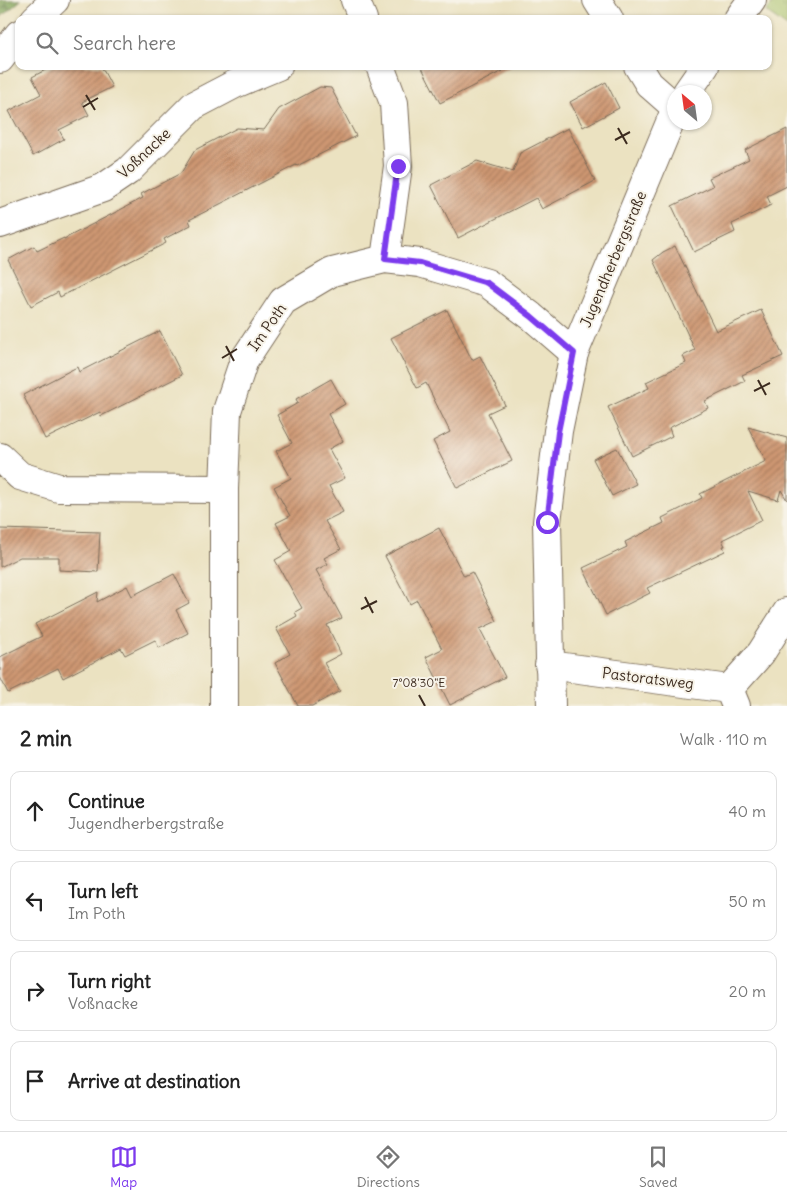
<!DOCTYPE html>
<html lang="en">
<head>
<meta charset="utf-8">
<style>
  :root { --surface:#fff; --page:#f2f2f2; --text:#222; --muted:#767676; --line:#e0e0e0; --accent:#7c3aed }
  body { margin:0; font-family:Delius,sans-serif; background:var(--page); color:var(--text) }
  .compass { position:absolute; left:667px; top:85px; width:45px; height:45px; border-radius:50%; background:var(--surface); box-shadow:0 1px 4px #0004; rotate:331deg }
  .stop { position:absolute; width:15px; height:15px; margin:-11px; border:4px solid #7c3aed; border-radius:50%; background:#fff }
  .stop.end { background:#7c3aed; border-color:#fff; box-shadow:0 1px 5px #0008 }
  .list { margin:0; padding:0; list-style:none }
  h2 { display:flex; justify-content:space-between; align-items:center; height:65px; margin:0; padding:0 20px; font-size:21px }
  h2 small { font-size:16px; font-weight:400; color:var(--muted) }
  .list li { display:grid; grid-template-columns:32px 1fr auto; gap:15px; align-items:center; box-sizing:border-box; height:80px; margin:0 10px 10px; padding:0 10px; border:1px solid var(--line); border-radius:10px }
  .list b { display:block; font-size:19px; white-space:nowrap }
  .list p { margin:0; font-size:16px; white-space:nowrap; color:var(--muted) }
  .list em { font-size:16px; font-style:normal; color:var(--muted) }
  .icon { flex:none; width:28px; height:28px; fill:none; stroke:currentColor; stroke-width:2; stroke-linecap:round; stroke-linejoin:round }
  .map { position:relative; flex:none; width:787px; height:706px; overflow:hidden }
  .search { position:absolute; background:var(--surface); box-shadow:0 1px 4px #0004; left:15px; right:15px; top:15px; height:55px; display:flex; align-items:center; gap:12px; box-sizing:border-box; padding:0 18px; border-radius:10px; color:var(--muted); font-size:19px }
  .sheet { height:425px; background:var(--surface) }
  nav { display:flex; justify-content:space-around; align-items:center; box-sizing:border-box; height:70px; border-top:1px solid var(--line); background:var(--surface); font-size:14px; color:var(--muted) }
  nav a { display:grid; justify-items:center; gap:2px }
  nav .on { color:var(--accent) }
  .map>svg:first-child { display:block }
</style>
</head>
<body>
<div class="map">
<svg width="787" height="706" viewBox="0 0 787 706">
  <defs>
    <pattern id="grass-tufts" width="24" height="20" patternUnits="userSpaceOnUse" patternTransform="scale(1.25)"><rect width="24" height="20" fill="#a7c066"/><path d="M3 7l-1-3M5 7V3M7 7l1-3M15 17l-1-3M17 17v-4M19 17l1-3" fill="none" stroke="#899c53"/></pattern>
    <pattern id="forest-firs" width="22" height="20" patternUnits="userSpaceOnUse" patternTransform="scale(1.25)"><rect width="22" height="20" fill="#85a65b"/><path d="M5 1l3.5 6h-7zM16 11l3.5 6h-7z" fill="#6e874b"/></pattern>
    <pattern id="building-hatch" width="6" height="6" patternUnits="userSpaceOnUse" patternTransform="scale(1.25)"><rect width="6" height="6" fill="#ce9772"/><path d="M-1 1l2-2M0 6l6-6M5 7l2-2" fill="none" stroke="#a87b5d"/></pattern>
  </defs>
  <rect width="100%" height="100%" fill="#f7f3e8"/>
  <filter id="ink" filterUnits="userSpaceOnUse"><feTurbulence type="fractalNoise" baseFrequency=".02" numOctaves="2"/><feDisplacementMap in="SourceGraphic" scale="10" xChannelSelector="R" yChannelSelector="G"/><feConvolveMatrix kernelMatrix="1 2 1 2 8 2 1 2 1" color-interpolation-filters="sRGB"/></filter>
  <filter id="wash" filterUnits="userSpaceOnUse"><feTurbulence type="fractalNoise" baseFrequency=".0096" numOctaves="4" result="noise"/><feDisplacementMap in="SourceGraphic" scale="20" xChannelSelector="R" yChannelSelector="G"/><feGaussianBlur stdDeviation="1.12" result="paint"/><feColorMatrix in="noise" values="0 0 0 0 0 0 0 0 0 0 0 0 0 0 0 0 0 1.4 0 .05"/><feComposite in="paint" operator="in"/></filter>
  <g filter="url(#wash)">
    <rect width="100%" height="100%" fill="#ebe2c1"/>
    <!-- grass -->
    <path fill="url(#grass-tufts)" stroke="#717542" d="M 775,0 L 787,0 L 787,27 L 766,12 Z"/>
    <!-- forest -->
    <path fill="url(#forest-firs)" stroke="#60683c" d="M 0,0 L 21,0 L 2,16 L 0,19 Z"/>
    <g id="blocks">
      <!-- building -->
      <g fill="url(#building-hatch)">
        <path d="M 53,66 L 101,66 L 112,87 L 82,102 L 89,115 L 59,130 L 64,139 L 33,156 L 9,111 L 41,94 L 32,77 Z"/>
        <path d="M 421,66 L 512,66 L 440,103 Z"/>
        <path d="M 606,82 L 619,108 L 583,127 L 570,102 Z"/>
        <path d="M 320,87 L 331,88 L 356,136 L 297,166 L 296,165 L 189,220 L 191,225 L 164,239 L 166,243 L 60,297 L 58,292 L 31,306 L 8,260 L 34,246 L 37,251 L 64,238 L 64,239 L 143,198 L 141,194 L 181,173 L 195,150 L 237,128 L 264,130 L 279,109 Z"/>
        <path d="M 568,128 L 595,181 L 542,209 L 536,198 L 458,238 L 431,185 L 477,161 L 513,172 L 520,153 Z"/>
        <path d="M 787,129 L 787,186 L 767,196 L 771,205 L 732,224 L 735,232 L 694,252 L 672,206 L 713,186 L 709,178 L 749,159 L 745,150 Z"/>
        <path d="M 675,246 L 716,331 L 761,310 L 783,356 L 742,375 L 745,381 L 705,401 L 708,408 L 669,428 L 672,436 L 632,456 L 608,407 L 649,388 L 646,382 L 686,363 L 683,356 L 695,350 L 653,260 L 663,252 Z"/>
        <path d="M 447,310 L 472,360 L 480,356 L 505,405 L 488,413 L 512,461 L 457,488 L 433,441 L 450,432 L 426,383 L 417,388 L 391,338 Z"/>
        <path d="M 160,331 L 182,375 L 101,416 L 100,412 L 45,439 L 23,395 L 77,367 L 79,372 Z"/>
        <path d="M 331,379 L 345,404 L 328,414 L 343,441 L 329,449 L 345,478 L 329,486 L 343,512 L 325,521 L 341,549 L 324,558 L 328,564 L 316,570 L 342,618 L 327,625 L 341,654 L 324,663 L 340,691 L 312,706 L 298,706 L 275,663 L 290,654 L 276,628 L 297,616 L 295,612 L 302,608 L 275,560 L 291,551 L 276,523 L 290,516 L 274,487 L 291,478 L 276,451 L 292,443 L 277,415 L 298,403 L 296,399 Z"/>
        <path d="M 748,427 L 787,438 L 787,500 L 781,490 L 778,500 L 748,491 L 762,520 L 722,540 L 725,546 L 723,546 L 725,551 L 647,588 L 650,593 L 606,615 L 583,568 L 627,547 L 625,542 L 664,523 L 662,518 L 702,498 L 700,494 L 766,461 Z"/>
        <path d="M 617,448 L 636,484 L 612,496 L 593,459 Z"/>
        <path d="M 439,528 L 464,576 L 472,572 L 497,621 L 480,629 L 505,677 L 450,705 L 426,657 L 442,649 L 417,600 L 410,604 L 385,556 Z"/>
        <path d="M 0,529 L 100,532 L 98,572 L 59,570 L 59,557 L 20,557 L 0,567 Z"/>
        <path d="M 174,574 L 189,603 L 176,610 L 188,633 L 159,648 L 155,640 L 125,655 L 121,648 L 63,678 L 58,668 L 8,693 L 0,677 L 0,657 L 42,636 L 35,624 L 98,592 L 97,602 L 127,586 L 132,596 Z"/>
      </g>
    </g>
  </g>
  <g filter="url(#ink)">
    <use href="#blocks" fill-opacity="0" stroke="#796a57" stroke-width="1"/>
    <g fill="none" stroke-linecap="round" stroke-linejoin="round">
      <defs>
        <g id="minor">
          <path d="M 355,0 L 363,19"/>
          <path d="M 597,0 L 609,19"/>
          <path d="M 35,19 L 55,0"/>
          <path d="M 738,19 L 752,0"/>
          <path d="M 0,59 L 19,34"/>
          <path d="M 380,66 L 394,103 L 398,166 L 385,259"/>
          <path d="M 638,66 L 649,84 L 674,106"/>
          <path d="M 687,92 L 705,66"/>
          <path d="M 0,224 L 103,188 L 128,171 L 193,106 L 235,84 L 278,66"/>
          <path d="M 0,457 L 20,476 L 59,488 L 224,489"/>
          <path d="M 549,665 L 729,689 L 736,706"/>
          <path d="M 729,689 L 761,653 L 787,612"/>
          <path d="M 224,706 L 224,489 L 227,411 L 244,360 L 283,301 L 332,272 L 385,259 L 420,263 L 487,283 L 531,316 L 574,353"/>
          <path d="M 551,706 L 547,522 L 558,431 L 574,353 L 674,113"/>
        </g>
      </defs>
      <!-- minor casing -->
      <use href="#minor" stroke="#796a57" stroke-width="30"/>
      <!-- minor -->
      <use href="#minor" stroke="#fff" stroke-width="28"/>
    </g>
  </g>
  <g fill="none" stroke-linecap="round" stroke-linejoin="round" filter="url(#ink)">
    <!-- route -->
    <path stroke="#7c3aed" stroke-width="6" d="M 398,166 L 385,259 L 420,263 L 487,283 L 531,316 L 574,353 L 558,432 L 547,522"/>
  </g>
  <!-- ticks -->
  <path fill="none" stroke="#3b2a1e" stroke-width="2" d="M 86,95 L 95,110M 83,107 L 98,98M 618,128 L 627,144M 615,140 L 630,132M 226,346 L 234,361M 222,358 L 237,349M 758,380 L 766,395M 754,391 L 770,383M 365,597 L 373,613M 361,609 L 377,601M 419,695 L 425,706"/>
  <g text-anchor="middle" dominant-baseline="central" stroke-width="4" stroke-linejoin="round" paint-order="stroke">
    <!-- street labels -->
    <g font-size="15" fill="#3b2a1e" stroke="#f7f3e8">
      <text transform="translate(144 153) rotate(-43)">Voßnacke</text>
      <text transform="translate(613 259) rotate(-67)">Jugendherbergstraße</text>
      <text transform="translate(267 327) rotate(-55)">Im Poth</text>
      <text transform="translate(648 678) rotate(7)">Pastoratsweg</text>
    </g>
  </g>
  <g font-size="12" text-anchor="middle" fill="#3b2a1e" stroke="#f7f3e8" stroke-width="4" stroke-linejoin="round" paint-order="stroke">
    <text x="419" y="687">7°08'30"E</text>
  </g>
</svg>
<svg class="compass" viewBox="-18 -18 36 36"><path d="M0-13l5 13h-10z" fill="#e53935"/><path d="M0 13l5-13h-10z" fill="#767676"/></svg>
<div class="stop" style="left:547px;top:522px"></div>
<div class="stop end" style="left:398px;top:166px"></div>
<div class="search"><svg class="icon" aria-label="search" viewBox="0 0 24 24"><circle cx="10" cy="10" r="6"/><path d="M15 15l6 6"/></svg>Search here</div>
</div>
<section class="sheet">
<h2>2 min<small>Walk · 110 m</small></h2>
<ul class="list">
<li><svg class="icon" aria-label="ahead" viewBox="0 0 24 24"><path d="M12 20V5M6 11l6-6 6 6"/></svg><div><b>Continue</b><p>Jugendherbergstraße</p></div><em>40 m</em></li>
<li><svg class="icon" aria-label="left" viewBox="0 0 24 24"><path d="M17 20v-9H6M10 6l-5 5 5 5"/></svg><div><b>Turn left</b><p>Im Poth</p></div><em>50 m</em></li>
<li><svg class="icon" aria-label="right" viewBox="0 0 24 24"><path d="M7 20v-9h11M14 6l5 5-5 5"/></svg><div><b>Turn right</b><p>Voßnacke</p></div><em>20 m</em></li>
<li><svg class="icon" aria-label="arrive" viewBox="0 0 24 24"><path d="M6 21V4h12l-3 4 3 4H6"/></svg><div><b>Arrive at destination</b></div></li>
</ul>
</section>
<nav>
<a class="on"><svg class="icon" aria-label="map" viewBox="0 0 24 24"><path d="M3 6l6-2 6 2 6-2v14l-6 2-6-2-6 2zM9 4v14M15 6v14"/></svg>Map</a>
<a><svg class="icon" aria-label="directions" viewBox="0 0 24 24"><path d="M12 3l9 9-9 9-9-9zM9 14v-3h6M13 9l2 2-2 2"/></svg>Directions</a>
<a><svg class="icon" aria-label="saved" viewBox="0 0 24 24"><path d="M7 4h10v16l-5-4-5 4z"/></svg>Saved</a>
</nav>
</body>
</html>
